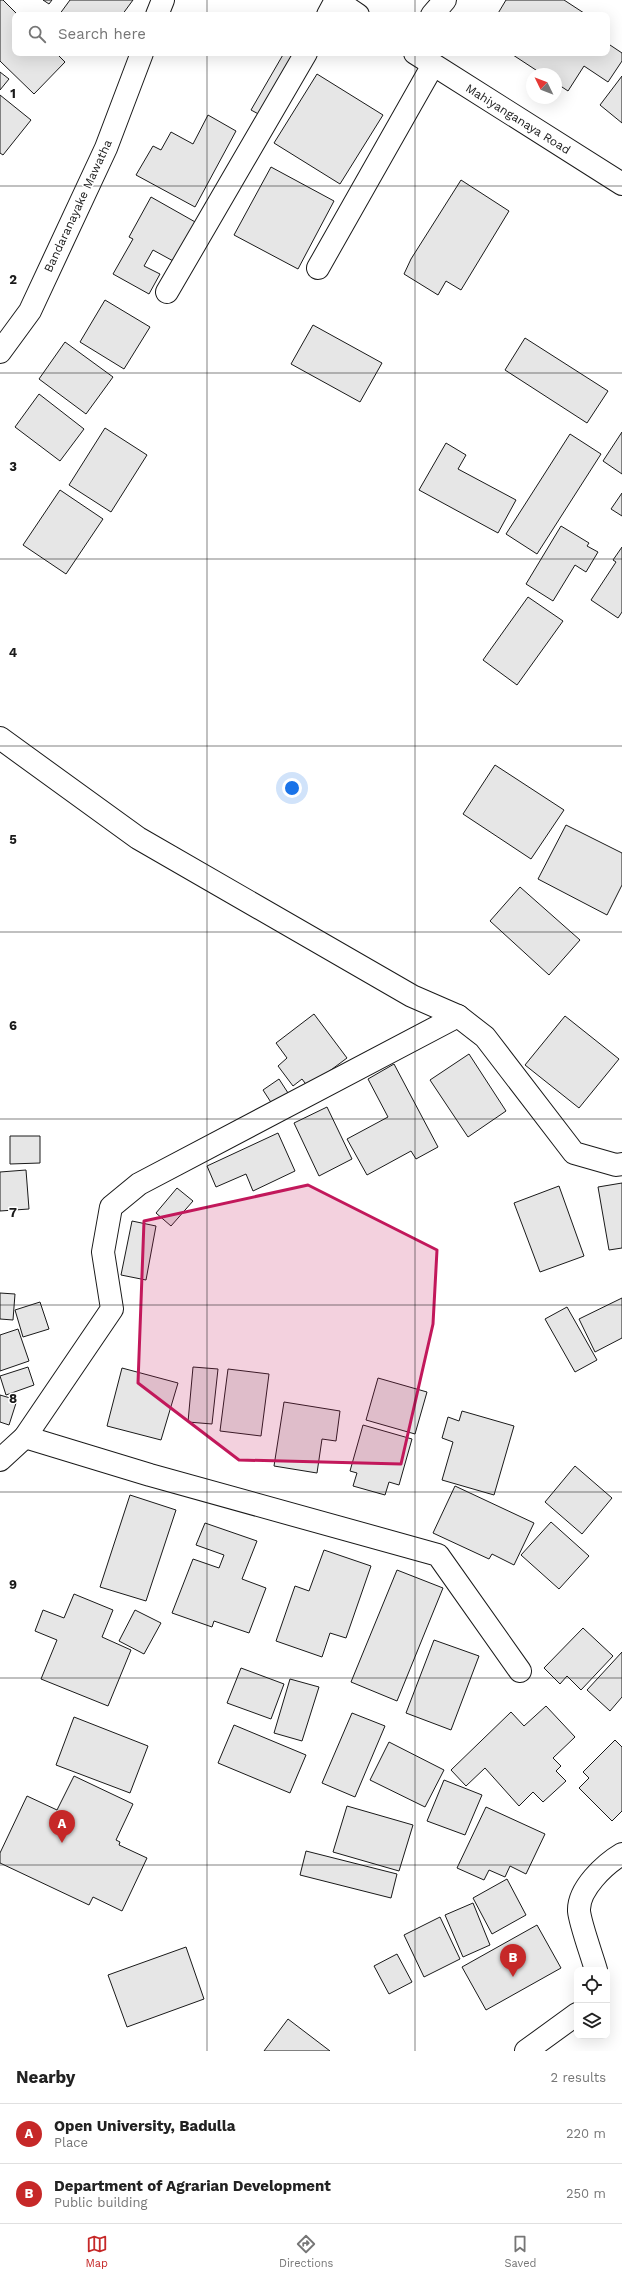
<!DOCTYPE html>
<html lang="en">
<head>
<meta charset="utf-8">
<style>
  :root { --surface:#fff; --page:#f6f6f6; --text:#222; --muted:#767676; --line:#e0e0e0; --accent:#c62828 }
  body { margin:0; font-family:"Work Sans",sans-serif; background:var(--page); color:var(--text) }
  .controls { position:absolute; right:12px; bottom:12px; display:grid; overflow:hidden; border-radius:8px; box-shadow:0 4px 16px #0002 }
  .controls button { width:36px; height:36px; display:grid; place-items:center; padding:0; border:0; border-bottom:1px solid var(--line); background:var(--surface); color:var(--text); font:20px sans-serif }
  .compass { position:absolute; left:526px; top:68px; width:36px; height:36px; border-radius:50%; background:var(--surface); box-shadow:0 4px 16px #0002; rotate:313deg }
  .you { position:absolute; left:292px; top:788px; width:14px; height:14px; margin:-10px; border:3px solid #fff; border-radius:50%; background:#1a73e8; box-shadow:0 0 0 6px #1a73e833 }
  .badge { display:grid; place-items:center; width:26px; height:26px; border-radius:50%; background:var(--accent); color:#fff; font-size:13px; font-weight:700 }
  .pin { position:absolute; translate:-50% -33px; filter:drop-shadow(0 1px 2px #0008) }
  .pin::after { content:''; position:absolute; top:21px; width:14px; height:12px; background:inherit; clip-path:polygon(0 0,100% 0,50% 100%) }
  .list { margin:0; padding:0; list-style:none }
  h2 { display:flex; justify-content:space-between; align-items:center; height:52px; margin:0; padding:0 16px; font-size:17px }
  h2 small { font-size:13px; font-weight:400; color:var(--muted) }
  .list li { display:grid; grid-template-columns:26px 1fr auto; gap:12px; align-items:center; box-sizing:border-box; height:60px; padding:0 16px; border-top:1px solid var(--line) }
  .list b { display:block; font-size:15px; white-space:nowrap }
  .list p { margin:0; font-size:13px; white-space:nowrap; color:var(--muted) }
  .list em { font-size:13px; font-style:normal; color:var(--muted) }
  .icon { flex:none; width:22px; height:22px; fill:none; stroke:currentColor; stroke-width:2; stroke-linecap:round; stroke-linejoin:round }
  .map { position:relative; flex:none; width:622px; height:2051px; overflow:hidden }
  .search { position:absolute; background:var(--surface); box-shadow:0 4px 16px #0002; left:12px; right:12px; top:12px; height:44px; display:flex; align-items:center; gap:10px; box-sizing:border-box; padding:0 14px; border-radius:8px; color:var(--muted); font-size:15px }
  .sheet { height:172px; background:var(--surface) }
  nav { display:flex; justify-content:space-around; align-items:center; box-sizing:border-box; height:56px; border-top:1px solid var(--line); background:var(--surface); font-size:11px; color:var(--muted) }
  nav a { display:grid; justify-items:center; gap:2px }
  nav .on { color:var(--accent) }
  .map>svg:first-child { display:block }
</style>
</head>
<body>
<div class="map">
<svg width="622" height="2051" viewBox="0 0 622 2051">
  <rect width="100%" height="100%" fill="#fff"/>
  <!-- building -->
  <g fill="#e6e6e6" stroke="#1a1a1a">
    <path d="M 0,0 L 3,0 L 18,15 L 15,15 L 15,53 L 56,53 L 65,62 L 34,94 L 0,61 Z"/>
    <path d="M 43,0 L 52,0 L 49,4 Z"/>
    <path d="M 70,0 L 133,0 L 122,15 L 59,15 Z"/>
    <path d="M 506,0 L 564,0 L 587,15 L 497,15 Z"/>
    <path d="M 607,43 L 622,53 L 622,61 L 608,82 L 584,66 L 568,91 L 556,83 L 556,74 L 542,74 L 510,53 L 607,53 Z"/>
    <path d="M 284,53 L 293,53 L 264,117 L 251,110 Z"/>
    <path d="M 0,72 L 9,79 L 0,90 Z"/>
    <path d="M 317,74 L 383,115 L 340,184 L 274,143 Z"/>
    <path d="M 622,76 L 622,123 L 600,105 Z"/>
    <path d="M 0,95 L 31,120 L 3,155 L 0,153 Z"/>
    <path d="M 208,115 L 236,131 L 195,207 L 136,175 L 153,146 L 161,150 L 171,132 L 193,144 Z"/>
    <path d="M 271,167 L 334,201 L 298,269 L 234,235 Z"/>
    <path d="M 461,180 L 509,211 L 461,290 L 446,281 L 438,295 L 404,274 L 411,259 Z"/>
    <path d="M 151,197 L 197,223 L 175,262 L 153,250 L 144,266 L 160,274 L 149,294 L 113,274 L 133,239 L 129,237 Z"/>
    <path d="M 105,300 L 150,327 L 124,369 L 80,342 Z"/>
    <path d="M 313,325 L 382,363 L 360,402 L 291,364 Z"/>
    <path d="M 525,338 L 608,391 L 587,423 L 505,370 Z"/>
    <path d="M 65,342 L 113,377 L 86,414 L 39,379 Z"/>
    <path d="M 39,394 L 84,429 L 60,461 L 15,427 Z"/>
    <path d="M 105,428 L 147,455 L 111,512 L 69,485 Z"/>
    <path d="M 622,432 L 622,474 L 603,461 Z"/>
    <path d="M 570,434 L 601,454 L 537,554 L 506,534 Z"/>
    <path d="M 446,443 L 466,455 L 458,469 L 516,500 L 498,533 L 419,490 Z"/>
    <path d="M 60,490 L 103,519 L 66,574 L 23,545 Z"/>
    <path d="M 622,493 L 622,516 L 611,509 Z"/>
    <path d="M 561,526 L 589,543 L 587,546 L 598,552 L 586,572 L 575,565 L 553,601 L 526,584 Z"/>
    <path d="M 622,547 L 622,612 L 618,618 L 591,600 L 616,562 L 613,560 Z"/>
    <path d="M 528,597 L 563,621 L 517,685 L 483,660 Z"/>
    <path d="M 495,765 L 564,810 L 531,859 L 463,814 Z"/>
    <path d="M 566,825 L 622,853 L 622,885 L 607,915 L 538,879 Z"/>
    <path d="M 520,887 L 580,940 L 549,975 L 490,921 Z"/>
    <path d="M 314,1014 L 347,1058 L 308,1087 L 302,1079 L 293,1086 L 278,1066 L 287,1058 L 276,1043 Z"/>
    <path d="M 565,1016 L 619,1059 L 579,1108 L 525,1065 Z"/>
    <path d="M 469,1054 L 506,1111 L 468,1137 L 430,1080 Z"/>
    <path d="M 394,1064 L 438,1147 L 416,1159 L 411,1151 L 367,1175 L 347,1139 L 388,1117 L 368,1079 Z"/>
    <path d="M 279,1079 L 290,1096 L 274,1107 L 263,1090 Z"/>
    <path d="M 327,1107 L 352,1159 L 319,1176 L 294,1123 Z"/>
    <path d="M 278,1133 L 295,1171 L 253,1191 L 246,1174 L 216,1187 L 207,1166 Z"/>
    <path d="M 10,1136 L 40,1136 L 40,1163 L 10,1164 Z"/>
    <path d="M 26,1170 L 29,1209 L 0,1211 L 0,1172 Z"/>
    <path d="M 622,1183 L 622,1248 L 609,1250 L 598,1187 Z"/>
    <path d="M 559,1186 L 584,1256 L 540,1272 L 514,1203 Z"/>
    <path d="M 177,1188 L 193,1201 L 171,1226 L 156,1213 Z"/>
    <path d="M 132,1221 L 156,1226 L 146,1280 L 121,1275 Z"/>
    <path d="M 0,1293 L 15,1294 L 13,1320 L 0,1319 Z"/>
    <path d="M 622,1298 L 622,1338 L 595,1352 L 579,1319 Z"/>
    <path d="M 40,1302 L 49,1329 L 23,1337 L 15,1310 Z"/>
    <path d="M 567,1307 L 597,1360 L 575,1372 L 545,1319 Z"/>
    <path d="M 18,1329 L 29,1361 L 0,1371 L 0,1335 Z"/>
    <path d="M 28,1367 L 34,1385 L 6,1395 L 0,1376 Z"/>
    <path d="M 193,1367 L 218,1369 L 212,1424 L 188,1422 Z"/>
    <path d="M 122,1368 L 178,1383 L 161,1440 L 107,1426 Z"/>
    <path d="M 228,1369 L 269,1374 L 261,1436 L 220,1431 Z"/>
    <path d="M 378,1378 L 427,1392 L 415,1434 L 366,1420 Z"/>
    <path d="M 0,1395 L 17,1400 L 9,1425 L 0,1422 Z"/>
    <path d="M 284,1402 L 340,1411 L 336,1441 L 322,1439 L 317,1473 L 274,1466 Z"/>
    <path d="M 462,1411 L 514,1426 L 494,1495 L 442,1480 L 453,1442 L 442,1438 L 448,1417 L 459,1421 Z"/>
    <path d="M 363,1425 L 412,1439 L 399,1485 L 389,1482 L 385,1495 L 353,1486 L 357,1473 L 350,1471 Z"/>
    <path d="M 575,1466 L 612,1498 L 582,1534 L 545,1502 Z"/>
    <path d="M 455,1486 L 534,1523 L 514,1565 L 492,1554 L 489,1559 L 433,1533 Z"/>
    <path d="M 130,1495 L 176,1510 L 146,1601 L 100,1587 Z"/>
    <path d="M 551,1522 L 589,1556 L 559,1589 L 521,1555 Z"/>
    <path d="M 205,1523 L 257,1541 L 242,1579 L 266,1588 L 249,1633 L 214,1621 L 212,1627 L 172,1613 L 193,1559 L 219,1568 L 224,1555 L 196,1545 Z"/>
    <path d="M 324,1550 L 371,1566 L 346,1638 L 330,1633 L 322,1657 L 276,1641 L 295,1586 L 309,1591 Z"/>
    <path d="M 397,1570 L 443,1588 L 397,1701 L 351,1682 Z"/>
    <path d="M 74,1594 L 113,1610 L 102,1637 L 131,1650 L 108,1706 L 41,1679 L 57,1640 L 35,1631 L 43,1610 L 64,1618 Z"/>
    <path d="M 135,1610 L 161,1623 L 144,1654 L 119,1641 Z"/>
    <path d="M 583,1628 L 613,1656 L 581,1690 L 567,1676 L 560,1684 L 544,1668 Z"/>
    <path d="M 434,1640 L 479,1656 L 451,1730 L 406,1713 Z"/>
    <path d="M 622,1652 L 622,1697 L 610,1711 L 587,1690 Z"/>
    <path d="M 241,1668 L 284,1684 L 271,1719 L 227,1703 Z"/>
    <path d="M 290,1679 L 319,1687 L 302,1741 L 274,1733 Z"/>
    <path d="M 546,1706 L 575,1737 L 553,1758 L 561,1766 L 556,1771 L 566,1781 L 543,1802 L 533,1792 L 519,1806 L 485,1768 L 466,1786 L 451,1770 L 511,1712 L 524,1726 Z"/>
    <path d="M 352,1713 L 385,1726 L 355,1797 L 322,1783 Z"/>
    <path d="M 74,1717 L 148,1746 L 130,1793 L 56,1765 Z"/>
    <path d="M 234,1725 L 306,1755 L 290,1793 L 218,1763 Z"/>
    <path d="M 615,1740 L 622,1747 L 622,1811 L 612,1821 L 579,1788 L 589,1778 L 583,1772 Z"/>
    <path d="M 389,1742 L 444,1770 L 425,1807 L 370,1780 Z"/>
    <path d="M 74,1776 L 133,1804 L 116,1840 L 120,1842 L 119,1845 L 147,1858 L 122,1911 L 93,1897 L 89,1905 L 0,1863 L 0,1853 L 27,1796 L 57,1810 Z"/>
    <path d="M 444,1780 L 482,1795 L 465,1835 L 427,1821 Z"/>
    <path d="M 347,1806 L 413,1825 L 399,1871 L 333,1852 Z"/>
    <path d="M 486,1807 L 545,1834 L 526,1874 L 510,1866 L 505,1877 L 489,1870 L 484,1880 L 457,1868 Z"/>
    <path d="M 306,1851 L 397,1874 L 391,1898 L 300,1875 Z"/>
    <path d="M 507,1879 L 526,1915 L 492,1934 L 473,1898 Z"/>
    <path d="M 473,1903 L 490,1945 L 463,1957 L 445,1915 Z"/>
    <path d="M 440,1917 L 460,1959 L 424,1977 L 404,1935 Z"/>
    <path d="M 537,1925 L 561,1968 L 486,2010 L 462,1967 Z"/>
    <path d="M 186,1947 L 204,1999 L 127,2027 L 108,1975 Z"/>
    <path d="M 397,1954 L 412,1982 L 389,1994 L 374,1966 Z"/>
    <path d="M 288,2019 L 330,2051 L 264,2051 Z"/>
  </g>
  <g fill="none" stroke-linecap="round" stroke-linejoin="round">
    <defs>
      <g id="minor">
        <path d="M 328,15 L 336,0"/>
        <path d="M 432,15 L 445,0"/>
        <path d="M 318,268 L 433,65"/>
        <path d="M 167,292 L 306,53"/>
        <path d="M 0,738 L 138,838 L 412,996 L 458,1016 L 485,1037 L 574,1153 L 616,1165 L 622,1164"/>
        <path d="M 25,1437 L 150,1475 L 438,1555 L 520,1671"/>
        <path d="M 0,1460 L 25,1437 L 112,1309 L 103,1252 L 111,1207 L 139,1184 L 458,1016"/>
        <path d="M 596,1970 C 592,1956 580,1923 579,1911 C 578,1889 605,1864 622,1854"/>
        <path d="M 526,2051 L 577,2014"/>
      </g>
      <g id="tertiary">
        <path d="M 157,15 L 163,0"/>
        <path d="M 0,352 L 30,311 L 106,148 L 142,53"/>
      </g>
      <g id="primary">
        <path d="M 336,0 L 358,15"/>
        <path d="M 415,53 L 622,184"/>
      </g>
    </defs>
    <!-- minor casing -->
    <use href="#minor" stroke="#1a1a1a" stroke-width="24"/>
    <!-- tertiary casing -->
    <use href="#tertiary" stroke="#1a1a1a" stroke-width="24"/>
    <!-- primary casing -->
    <use href="#primary" stroke="#1a1a1a" stroke-width="24"/>
    <!-- minor -->
    <use href="#minor" stroke="#fff" stroke-width="22"/>
    <!-- tertiary -->
    <use href="#tertiary" stroke="#fff" stroke-width="22"/>
    <!-- primary -->
    <use href="#primary" stroke="#fff" stroke-width="22"/>
  </g>
  <!-- marked area -->
  <path fill="#c2185b" fill-opacity="0.2" stroke="#c2185b" stroke-width="3" stroke-linejoin="round" d="M 308,1185 L 437,1250 L 433,1324 L 401,1464 L 239,1460 L 138,1383 L 144,1221 Z"/>
  <!-- grid -->
  <path fill="none" stroke="#1a1a1a" stroke-width="1" stroke-opacity="0.55" d="M 207,0 L 207,15M 415,0 L 415,15M 207,53 L 207,2051M 415,53 L 415,2051M 0,186 L 622,186M 0,373 L 622,373M 0,559 L 622,559M 0,746 L 622,746M 0,932 L 622,932M 0,1119 L 622,1119M 0,1305 L 622,1305M 0,1492 L 622,1492M 0,1678 L 622,1678M 0,1865 L 622,1865"/>
  <g text-anchor="middle" dominant-baseline="central" stroke-width="3" stroke-linejoin="round" paint-order="stroke">
    <!-- street labels -->
    <g font-size="12" fill="#1a1a1a" stroke="#fff">
      <text transform="translate(518 119) rotate(32)">Mahiyanganaya Road</text>
      <text transform="translate(78 206) rotate(-65)">Bandaranayake Mawatha</text>
    </g>
  </g>
  <g font-size="13" text-anchor="middle" font-weight="bold" fill="#1a1a1a" stroke="#fff" stroke-width="3" stroke-linejoin="round" paint-order="stroke">
    <text x="13" y="98">1</text>
    <text x="13" y="284">2</text>
    <text x="13" y="471">3</text>
    <text x="13" y="657">4</text>
    <text x="13" y="844">5</text>
    <text x="13" y="1030">6</text>
    <text x="13" y="1217">7</text>
    <text x="13" y="1403">8</text>
    <text x="13" y="1589">9</text>
  </g>
</svg>
<div class="controls">
<button><svg class="icon" aria-label="locate" viewBox="0 0 24 24"><circle cx="12" cy="12" r="6"/><path d="M12 2v4M12 18v4M2 12h4M18 12h4"/></svg></button>
<button><svg class="icon" aria-label="layers" viewBox="0 0 24 24"><path d="M12 4l9 5-9 5-9-5zM3 14l9 5 9-5"/></svg></button>
</div>
<svg class="compass" viewBox="-18 -18 36 36"><path d="M0-13l5 13h-10z" fill="#e53935"/><path d="M0 13l5-13h-10z" fill="#767676"/></svg>
<div class="you"></div>
<div class="pin badge" style="left:62px;top:1843px">A</div>
<div class="pin badge" style="left:513px;top:1977px">B</div>
<div class="search"><svg class="icon" aria-label="search" viewBox="0 0 24 24"><circle cx="10" cy="10" r="6"/><path d="M15 15l6 6"/></svg>Search here</div>
</div>
<section class="sheet">
<h2>Nearby<small>2 results</small></h2>
<ul class="list">
<li><span class="badge">A</span><div><b>Open University, Badulla</b><p>Place</p></div><em>220 m</em></li>
<li><span class="badge">B</span><div><b>Department of Agrarian Development</b><p>Public building</p></div><em>250 m</em></li>
</ul>
</section>
<nav>
<a class="on"><svg class="icon" aria-label="map" viewBox="0 0 24 24"><path d="M3 6l6-2 6 2 6-2v14l-6 2-6-2-6 2zM9 4v14M15 6v14"/></svg>Map</a>
<a><svg class="icon" aria-label="directions" viewBox="0 0 24 24"><path d="M12 3l9 9-9 9-9-9zM9 14v-3h6M13 9l2 2-2 2"/></svg>Directions</a>
<a><svg class="icon" aria-label="saved" viewBox="0 0 24 24"><path d="M7 4h10v16l-5-4-5 4z"/></svg>Saved</a>
</nav>
</body>
</html>
